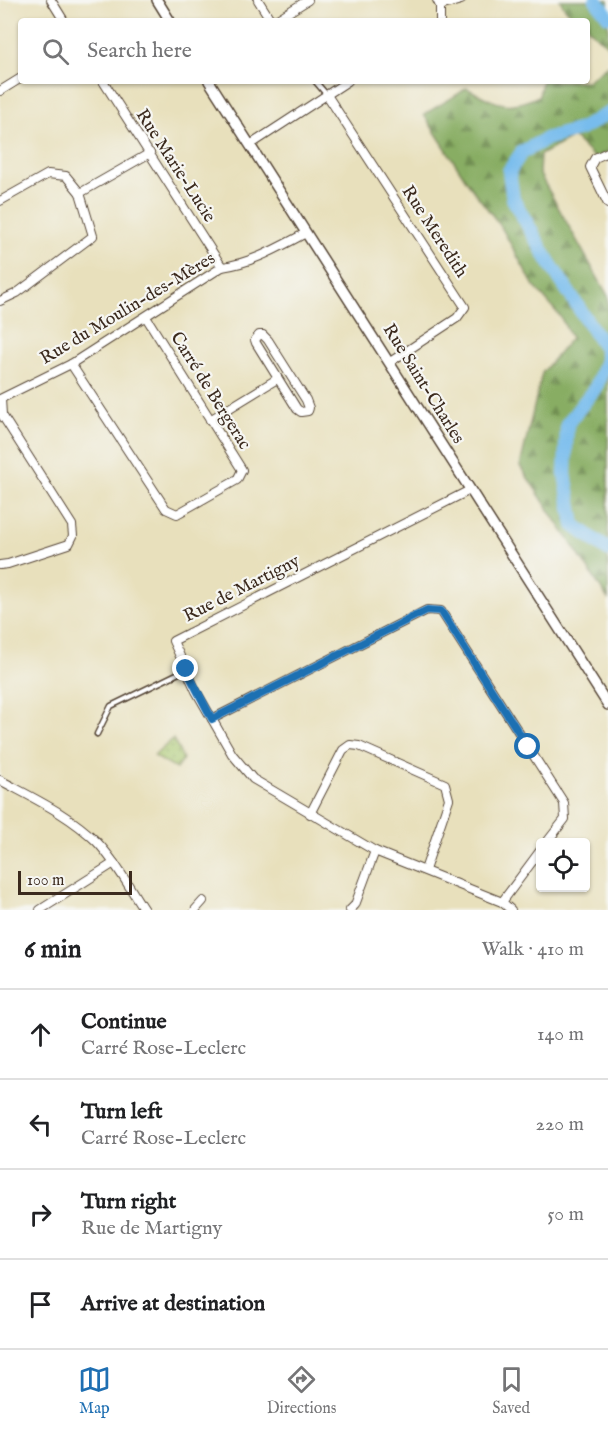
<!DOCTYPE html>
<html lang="en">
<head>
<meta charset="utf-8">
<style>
  :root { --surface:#fff; --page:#f2f2f2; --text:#202124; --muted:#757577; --line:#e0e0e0; --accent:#1f6fb2 }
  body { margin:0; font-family:"IM FELL English",serif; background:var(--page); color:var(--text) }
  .controls { position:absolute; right:18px; bottom:18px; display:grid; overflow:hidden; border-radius:6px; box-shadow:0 2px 4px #0004 }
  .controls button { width:54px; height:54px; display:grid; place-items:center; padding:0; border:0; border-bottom:2px solid var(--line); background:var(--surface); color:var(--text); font:30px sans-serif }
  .scale { position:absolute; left:18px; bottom:15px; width:114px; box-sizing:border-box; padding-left:6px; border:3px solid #3b2a1e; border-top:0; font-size:16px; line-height:21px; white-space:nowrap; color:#3b2a1e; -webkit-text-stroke:4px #f6f6f2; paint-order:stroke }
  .stop { position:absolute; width:18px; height:18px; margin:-14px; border:4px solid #1f6fb2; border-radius:50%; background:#fff }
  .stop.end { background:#1f6fb2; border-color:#fff; box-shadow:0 2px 6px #0008 }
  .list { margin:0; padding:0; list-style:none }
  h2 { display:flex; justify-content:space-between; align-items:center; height:78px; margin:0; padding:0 24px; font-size:26px }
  h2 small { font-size:20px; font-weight:400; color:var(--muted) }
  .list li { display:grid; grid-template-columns:39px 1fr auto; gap:18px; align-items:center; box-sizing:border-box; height:90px; padding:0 24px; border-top:2px solid var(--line) }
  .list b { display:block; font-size:22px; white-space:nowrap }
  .list p { margin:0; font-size:20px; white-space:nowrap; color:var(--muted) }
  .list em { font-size:20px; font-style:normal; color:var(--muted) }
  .icon { flex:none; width:33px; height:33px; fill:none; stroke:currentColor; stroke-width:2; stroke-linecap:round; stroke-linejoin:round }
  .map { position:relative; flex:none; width:608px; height:910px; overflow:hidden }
  .search { position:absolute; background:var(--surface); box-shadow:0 2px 4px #0004; left:18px; right:18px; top:18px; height:66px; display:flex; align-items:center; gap:15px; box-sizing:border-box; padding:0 21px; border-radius:6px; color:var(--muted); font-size:22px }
  .sheet { height:438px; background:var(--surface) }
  nav { display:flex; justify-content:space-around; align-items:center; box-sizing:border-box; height:84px; border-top:2px solid var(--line); background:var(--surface); font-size:16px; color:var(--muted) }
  nav a { display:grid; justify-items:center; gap:3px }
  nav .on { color:var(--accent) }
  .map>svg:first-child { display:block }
</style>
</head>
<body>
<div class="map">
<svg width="608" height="910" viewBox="0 0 608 910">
  <defs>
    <pattern id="forest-firs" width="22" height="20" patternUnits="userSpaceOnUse" patternTransform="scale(1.5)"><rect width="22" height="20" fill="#88ad63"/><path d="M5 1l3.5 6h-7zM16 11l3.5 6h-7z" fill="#708d51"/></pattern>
    <pattern id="park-dots" width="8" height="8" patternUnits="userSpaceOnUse" patternTransform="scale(1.5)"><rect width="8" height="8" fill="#abc971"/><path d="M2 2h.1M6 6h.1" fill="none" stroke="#8ca35c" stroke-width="1.8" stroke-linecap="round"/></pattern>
  </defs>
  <rect width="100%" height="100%" fill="#f6f6f2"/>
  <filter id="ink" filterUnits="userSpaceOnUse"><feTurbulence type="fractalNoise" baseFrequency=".0167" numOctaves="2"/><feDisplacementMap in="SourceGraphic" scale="12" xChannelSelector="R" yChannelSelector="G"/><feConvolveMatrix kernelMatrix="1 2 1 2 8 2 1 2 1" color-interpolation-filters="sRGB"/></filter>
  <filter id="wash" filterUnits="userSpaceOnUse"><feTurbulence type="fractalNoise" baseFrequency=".008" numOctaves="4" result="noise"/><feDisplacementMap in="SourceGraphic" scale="24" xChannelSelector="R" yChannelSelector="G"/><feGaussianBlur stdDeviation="1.35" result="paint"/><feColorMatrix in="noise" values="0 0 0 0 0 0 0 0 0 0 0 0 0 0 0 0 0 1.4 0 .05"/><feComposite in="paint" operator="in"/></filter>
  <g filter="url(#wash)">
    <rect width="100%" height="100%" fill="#e8e0bc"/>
    <!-- forest -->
    <g fill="url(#forest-firs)" stroke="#626c40" stroke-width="1.5">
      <path d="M 560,0 L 608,0 L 608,46 L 587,27 L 587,21 C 575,21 565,10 560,0 Z"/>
      <path d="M 608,65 L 608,152 L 595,158 L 573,137 L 540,155 L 539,173 L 608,296 L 608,599 L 520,466 L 542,373 L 571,338 L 560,316 L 534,286 L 500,225 L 472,189 L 424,115 C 437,105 453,99 466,88 C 497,103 505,112 539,96 L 542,81 L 587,81 Z"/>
    </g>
    <!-- park -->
    <path fill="url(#park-dots)" stroke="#737a48" stroke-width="1.5" d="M 173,739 L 183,759 L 176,769 L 154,756 Z"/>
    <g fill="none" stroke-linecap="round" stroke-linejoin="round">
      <!-- river -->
      <g stroke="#77bced" stroke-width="14">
        <path d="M 596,0 L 608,16"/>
        <path d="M 608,113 L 581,129 L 548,138 L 522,152 L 509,171 L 513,199 L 549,262 L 606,350 L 606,361 L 596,387 L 567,424 L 565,474 L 574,525 L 608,550"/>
      </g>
    </g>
  </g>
  <g filter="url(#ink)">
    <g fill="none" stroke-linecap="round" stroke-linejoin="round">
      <defs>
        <g id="service">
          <path d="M 315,81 L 326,94"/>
          <path d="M 97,734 L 111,706 L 185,670"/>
        </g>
        <g id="minor">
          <path d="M 51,0 L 64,21"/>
          <path d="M 258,0 L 270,19 L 276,20 L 308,0"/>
          <path d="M 437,0 L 440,6 L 440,21"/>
          <path d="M 440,6 L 461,0"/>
          <path d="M 103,81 L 222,267"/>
          <path d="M 0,91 L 21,78"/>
          <path d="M 327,95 L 465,307 L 457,318 L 390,362"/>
          <path d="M 250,145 L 348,81"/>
          <path d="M 608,152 L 595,158 L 590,167 L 608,204"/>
          <path d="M 80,193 L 150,153"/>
          <path d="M 0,201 L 48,174 L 66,176 L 80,193 L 93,236 L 17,293 L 0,301"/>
          <path d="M 259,335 L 263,335 L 268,340 L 306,400 L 309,408 L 308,411 L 301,412 L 297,409 L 256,343 L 255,340 Z"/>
          <path d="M 71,364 L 166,509 L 177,514 L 237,480 L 242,470 L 146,317"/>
          <path d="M 0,399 L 71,364 L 222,267 C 253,263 279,247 306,233"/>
          <path d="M 210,420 L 277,379"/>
          <path d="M 470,490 L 173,641 L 196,691 L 232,754 L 253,779 L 375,851 L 502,902 L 511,910"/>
          <path d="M 0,565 L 8,564 L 69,544 L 73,536 L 72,525 L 2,415 L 1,399"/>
          <path d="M 212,719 L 427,610 L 441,611 L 564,803 L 565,819 L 547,842"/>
          <path d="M 0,780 C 33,798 70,815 97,842 C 116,862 129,887 144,910"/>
          <path d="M 310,814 L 343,750 L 350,745 L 359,746 L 445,784 L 449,799 L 425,870"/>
          <path d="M 502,902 L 540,851"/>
          <path d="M 40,910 L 114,863"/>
          <path d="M 195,910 L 203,901"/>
          <path d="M 350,910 L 355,905 L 375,851"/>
        </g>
        <g id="tertiary">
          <path d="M 157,0 L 170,21"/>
          <path d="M 209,81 L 608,705"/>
        </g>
      </defs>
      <!-- service casing -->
      <use href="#service" stroke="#554536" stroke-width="7"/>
      <!-- minor casing -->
      <use href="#minor" stroke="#554536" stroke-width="10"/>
      <!-- tertiary casing -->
      <use href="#tertiary" stroke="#554536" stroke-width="12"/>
      <!-- service -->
      <use href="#service" stroke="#fff" stroke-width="4"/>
      <!-- minor -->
      <use href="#minor" stroke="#fff" stroke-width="8"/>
      <!-- tertiary -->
      <use href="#tertiary" stroke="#fff" stroke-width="9"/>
    </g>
  </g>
  <g fill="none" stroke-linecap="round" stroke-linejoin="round" filter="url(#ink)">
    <!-- route -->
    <path stroke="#1f6fb2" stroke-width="8" d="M 186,669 L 212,719 L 427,610 L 441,611 L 528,747"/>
  </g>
  <g text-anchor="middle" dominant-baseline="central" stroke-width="4.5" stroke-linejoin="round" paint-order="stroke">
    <!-- street labels -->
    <g font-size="18" fill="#3b2a1e" stroke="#f6f6f2">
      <text transform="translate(175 166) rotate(57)">Rue Marie-Lucie</text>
      <text transform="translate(434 232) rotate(57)">Rue Meredith</text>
      <text transform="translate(128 309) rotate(-31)">Rue du Moulin-des-Mères</text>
      <text transform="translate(423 384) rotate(58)">Rue Saint-Charles</text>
      <text transform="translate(210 391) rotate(58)">Carré de Bergerac</text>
      <text transform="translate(242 589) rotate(-27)">Rue de Martigny</text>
    </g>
  </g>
</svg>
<div class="controls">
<button><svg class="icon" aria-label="locate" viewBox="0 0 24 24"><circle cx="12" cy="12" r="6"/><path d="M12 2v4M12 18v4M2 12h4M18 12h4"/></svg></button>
</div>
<div class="scale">100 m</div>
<div class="stop" style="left:528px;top:747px"></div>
<div class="stop end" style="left:186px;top:669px"></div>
<div class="search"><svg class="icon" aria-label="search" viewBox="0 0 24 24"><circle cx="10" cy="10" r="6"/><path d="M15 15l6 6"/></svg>Search here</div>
</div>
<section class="sheet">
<h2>6 min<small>Walk · 410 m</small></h2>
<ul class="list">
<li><svg class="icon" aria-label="ahead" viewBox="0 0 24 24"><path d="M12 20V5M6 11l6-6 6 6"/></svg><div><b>Continue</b><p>Carré Rose-Leclerc</p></div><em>140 m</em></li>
<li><svg class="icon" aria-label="left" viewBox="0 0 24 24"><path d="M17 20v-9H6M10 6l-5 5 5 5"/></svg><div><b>Turn left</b><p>Carré Rose-Leclerc</p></div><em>220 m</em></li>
<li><svg class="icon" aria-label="right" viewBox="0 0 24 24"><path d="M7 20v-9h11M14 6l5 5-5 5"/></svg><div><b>Turn right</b><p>Rue de Martigny</p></div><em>50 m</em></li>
<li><svg class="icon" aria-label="arrive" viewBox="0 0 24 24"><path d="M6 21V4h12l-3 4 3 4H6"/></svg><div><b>Arrive at destination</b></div></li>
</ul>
</section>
<nav>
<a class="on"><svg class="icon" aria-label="map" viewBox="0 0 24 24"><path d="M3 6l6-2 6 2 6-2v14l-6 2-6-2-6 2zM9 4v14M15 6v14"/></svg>Map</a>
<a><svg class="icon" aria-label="directions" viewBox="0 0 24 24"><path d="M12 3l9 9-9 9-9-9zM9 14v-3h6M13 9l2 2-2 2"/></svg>Directions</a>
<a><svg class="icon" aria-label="saved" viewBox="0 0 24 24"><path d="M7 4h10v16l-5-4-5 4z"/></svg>Saved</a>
</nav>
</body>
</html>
